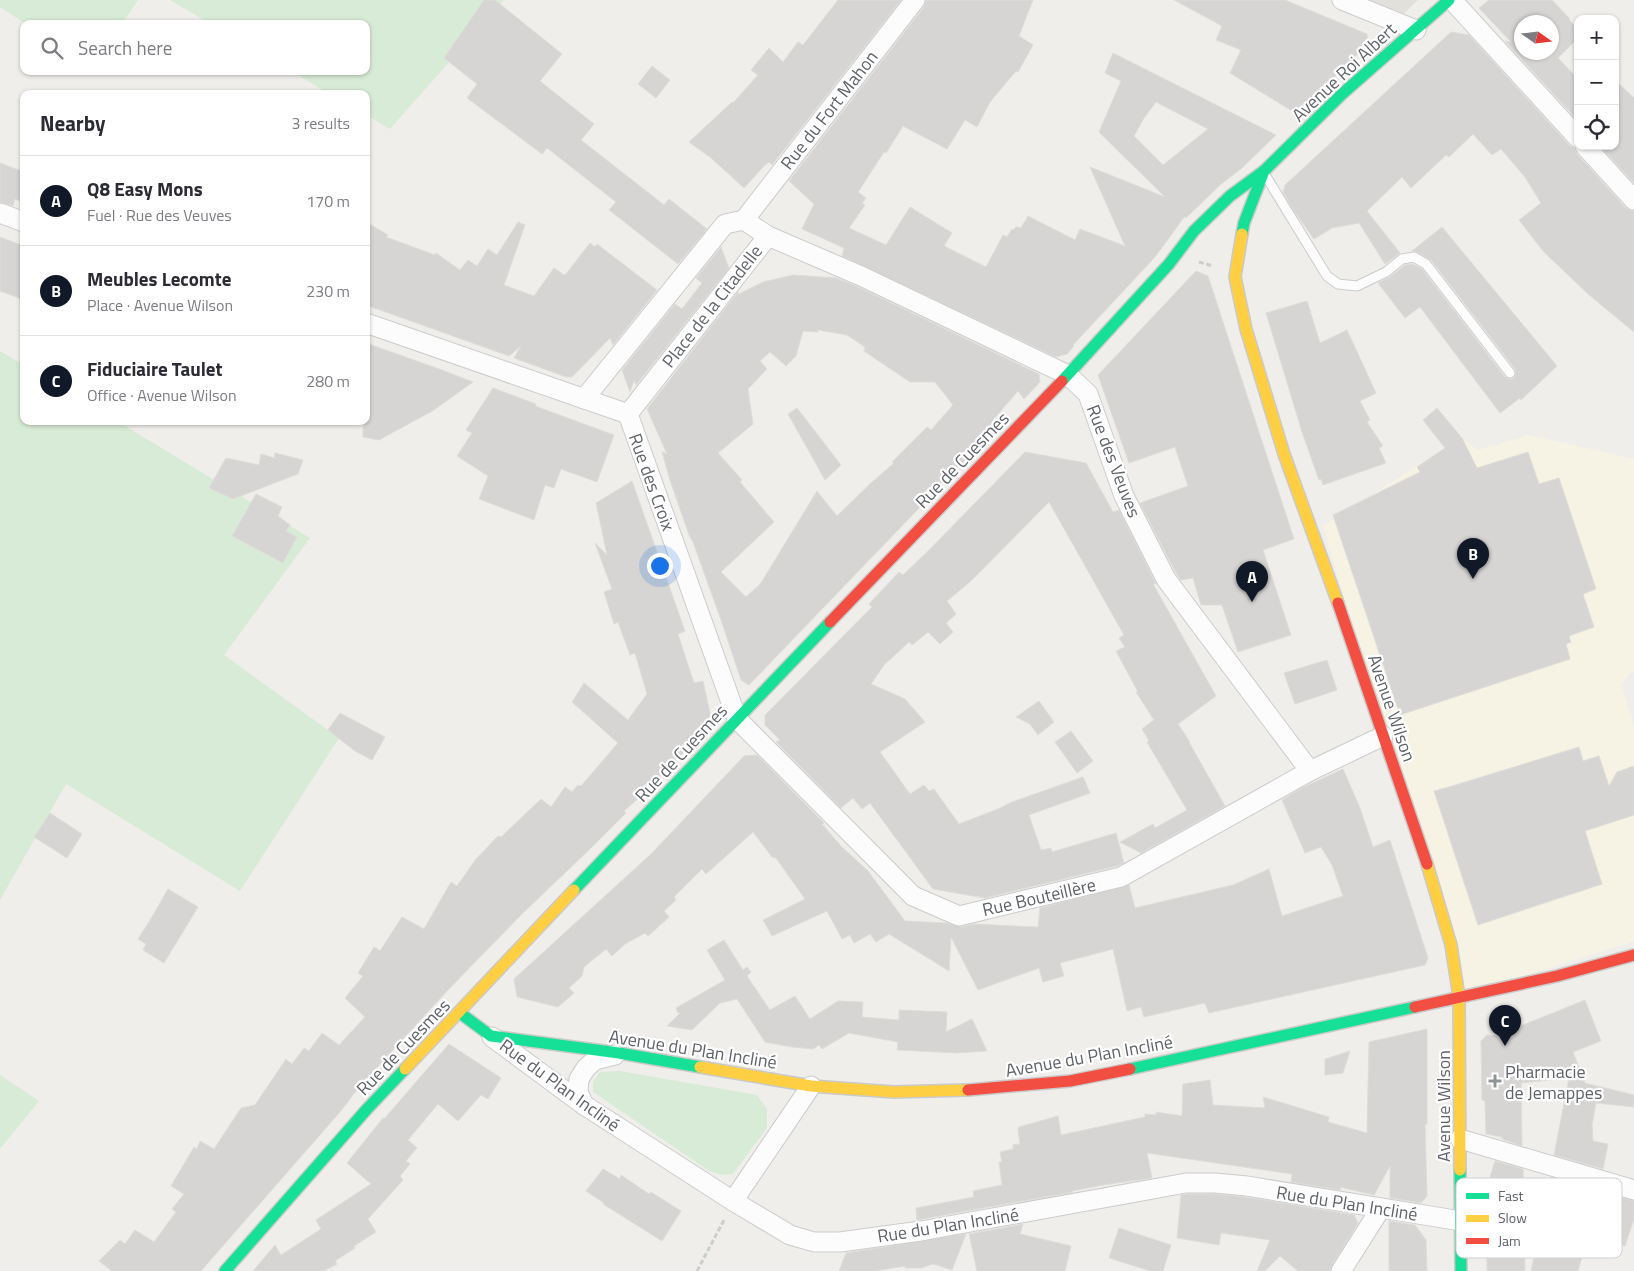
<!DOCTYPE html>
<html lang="en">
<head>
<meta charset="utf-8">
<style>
  :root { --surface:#fff; --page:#f2f2f3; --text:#2b2b33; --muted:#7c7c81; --line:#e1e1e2; --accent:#111827 }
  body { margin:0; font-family:"Titillium Web",sans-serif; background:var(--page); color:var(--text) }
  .controls { position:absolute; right:15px; top:15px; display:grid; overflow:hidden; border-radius:10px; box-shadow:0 1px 4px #0004 }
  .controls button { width:45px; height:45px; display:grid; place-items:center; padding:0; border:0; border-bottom:1px solid var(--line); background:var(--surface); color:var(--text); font:25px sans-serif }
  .compass { position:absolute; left:1514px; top:15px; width:45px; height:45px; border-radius:50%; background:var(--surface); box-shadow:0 1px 4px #0004; rotate:104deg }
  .you { position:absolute; left:659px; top:565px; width:18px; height:18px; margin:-12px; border:4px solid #fff; border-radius:50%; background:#1a73e8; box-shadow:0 0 0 8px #1a73e833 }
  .badge { display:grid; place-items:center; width:32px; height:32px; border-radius:50%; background:var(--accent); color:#fff; font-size:16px; font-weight:700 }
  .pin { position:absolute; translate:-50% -41px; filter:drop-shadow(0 1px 2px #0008) }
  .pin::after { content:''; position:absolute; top:26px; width:18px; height:15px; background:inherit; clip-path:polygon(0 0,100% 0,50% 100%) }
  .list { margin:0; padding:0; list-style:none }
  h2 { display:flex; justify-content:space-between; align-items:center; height:65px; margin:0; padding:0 20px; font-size:21px }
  h2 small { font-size:16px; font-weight:400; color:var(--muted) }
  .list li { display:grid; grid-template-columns:32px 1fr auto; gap:15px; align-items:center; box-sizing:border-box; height:90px; padding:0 20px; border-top:1px solid var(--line) }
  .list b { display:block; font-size:19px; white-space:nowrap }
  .list p { margin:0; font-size:16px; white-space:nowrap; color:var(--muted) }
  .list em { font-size:16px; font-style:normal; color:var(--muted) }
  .icon { flex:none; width:28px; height:28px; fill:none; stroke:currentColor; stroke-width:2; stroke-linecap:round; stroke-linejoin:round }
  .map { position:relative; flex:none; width:1634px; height:1271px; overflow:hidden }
  .search { position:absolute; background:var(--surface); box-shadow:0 1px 4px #0004; left:20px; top:20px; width:350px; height:55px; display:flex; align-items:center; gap:12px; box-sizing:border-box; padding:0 18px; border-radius:10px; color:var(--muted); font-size:19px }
  .panel { position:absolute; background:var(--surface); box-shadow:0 1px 4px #0004; left:20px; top:90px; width:350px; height:335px; border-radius:10px }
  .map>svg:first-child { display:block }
</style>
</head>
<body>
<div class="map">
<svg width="1634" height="1271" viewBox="0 0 1634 1271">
  <rect width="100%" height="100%" fill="#efeeea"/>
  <!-- commercial -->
  <path fill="#f7f3e4" d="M 1529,435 L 1634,459 L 1634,670 L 1621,684 L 1634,727 L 1634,941 L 1459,997 L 1323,526 L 1461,438 L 1478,450 Z"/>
  <!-- education -->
  <path fill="#e2e0da" d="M 1366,0 L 1418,0 L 1401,16 Z"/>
  <!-- green -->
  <g fill="#d8ebd6">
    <path d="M 0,0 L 138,0 L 122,24 L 26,24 L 0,7 Z"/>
    <path d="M 170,0 L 504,0 L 390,129 L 366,115 L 366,94 L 330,94 L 291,71 L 366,71 L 366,24 L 211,24 Z"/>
    <path d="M 0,351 L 24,365 L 24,421 L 117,421 L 310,538 L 224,655 L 339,738 L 240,891 L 66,784 L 0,900 Z"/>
    <path d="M 620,1071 L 757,1095 L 767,1109 L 767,1128 L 733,1174 L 721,1175 L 709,1171 L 593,1092 L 593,1082 L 600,1072 Z"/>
    <path d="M 0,1075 L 39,1101 L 0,1149 Z"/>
  </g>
  <!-- building -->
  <g fill="#d6d5d3" stroke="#deddd9" fill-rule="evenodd">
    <path d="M 484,0 L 495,0 L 562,54 L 540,81 L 594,124 L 581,140 L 664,205 L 669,199 L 707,229 L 678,264 L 609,210 L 616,202 L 547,148 L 542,154 L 467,98 L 477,84 L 444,58 Z"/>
    <path d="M 838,0 L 901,0 L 772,165 L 769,162 L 764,166 L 744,188 L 710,157 L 689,142 L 732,102 L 733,103 L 758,75 L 751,70 L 769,48 L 783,62 L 798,42 L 803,45 Z"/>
    <path d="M 926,0 L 1033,0 L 1019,36 L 1033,45 L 1018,72 L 1016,71 L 990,102 L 977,127 L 965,120 L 947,149 L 903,126 L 886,153 L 884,152 L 858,192 L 866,198 L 862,203 L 865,205 L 849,228 L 886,245 L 910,207 L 952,233 L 944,246 L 986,267 L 1003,235 L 1007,237 L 1012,229 L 1013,230 L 1016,227 L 1021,228 L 1028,216 L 1075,240 L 1080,229 L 1125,246 L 1090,167 L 1165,197 L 1099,132 L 1121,81 L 1105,73 L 1113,53 L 1276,135 L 1242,168 L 1220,185 L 1186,218 L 1185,216 L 1155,257 L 1073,345 L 1074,346 L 1067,354 L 1056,357 L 842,256 L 844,248 L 802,229 L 814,204 L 789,181 L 924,7 ZM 1156,102 L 1208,129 L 1163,165 L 1134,136 L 1144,118 Z"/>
    <path d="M 1174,0 L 1285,0 L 1367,34 L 1368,44 L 1297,114 L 1230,73 L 1241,50 L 1216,40 L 1222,26 Z"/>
    <path d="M 1489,0 L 1552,0 L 1570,19 L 1569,20 L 1578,29 L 1578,38 L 1558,58 L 1578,79 L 1578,121 L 1505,41 L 1511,42 L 1479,8 ZM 1522,22 L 1552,22 L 1552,52 L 1522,52 Z"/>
    <path d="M 1451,32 L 1469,35 L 1570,146 L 1574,148 L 1577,154 L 1626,208 L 1634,211 L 1634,332 L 1588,294 L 1543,251 L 1519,220 L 1541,203 L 1525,177 L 1501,149 L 1492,155 L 1473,134 L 1449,157 L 1446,155 L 1411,188 L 1402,177 L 1367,211 L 1400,253 L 1385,264 L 1359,223 L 1332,228 L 1314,239 L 1294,211 L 1283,192 L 1285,185 Z"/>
    <path d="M 652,66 L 670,80 L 656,98 L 638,84 Z"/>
    <path d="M 1615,80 L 1634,98 L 1634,183 L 1600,146 L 1615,146 Z"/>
    <path d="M 0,163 L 24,172 L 24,203 L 15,199 L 13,206 L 0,202 Z"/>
    <path d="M 366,222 L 388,235 L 386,237 L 435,255 L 436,253 L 460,270 L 468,260 L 477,266 L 488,249 L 497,255 L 518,222 L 525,225 L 504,285 L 534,296 L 554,268 L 564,275 L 566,274 L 590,243 L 595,247 L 597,244 L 657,290 L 613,345 L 610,338 L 572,377 L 566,377 L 514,358 L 521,346 L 509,356 L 366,305 Z"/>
    <path d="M 1442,227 L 1557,366 L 1521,400 L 1520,398 L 1500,413 L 1420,307 L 1405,318 L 1378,283 L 1390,277 L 1405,265 L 1413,264 L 1422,269 L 1505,377 L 1510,379 L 1514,378 L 1516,373 L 1515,369 L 1431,260 L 1417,252 L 1412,251 Z"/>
    <path d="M 0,237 L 24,246 L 24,300 L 0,291 Z"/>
    <path d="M 721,247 L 729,268 L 636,385 L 634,380 L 630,392 L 622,370 L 675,304 L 682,309 L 702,283 L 696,278 Z"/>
    <path d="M 1196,271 L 1208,276 L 1294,539 L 1263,550 L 1291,635 L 1238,652 L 1222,605 L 1201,605 L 1193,578 L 1181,580 L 1176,573 L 1140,503 L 1188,486 L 1175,447 L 1129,463 L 1098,375 Z"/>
    <path d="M 793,275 L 836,278 L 856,286 L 1039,374 L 1040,382 L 1024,399 L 1018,391 L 993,420 L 998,426 L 749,685 L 741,680 L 720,617 L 693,542 L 689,535 L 670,480 L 662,452 L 667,454 L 647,409 L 738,292 L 739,294 L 763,282 ZM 818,330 L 847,335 L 865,347 L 864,351 L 910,382 L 935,382 L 953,405 L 931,430 L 927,427 L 892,462 L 894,463 L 871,483 L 837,516 L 817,491 L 761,583 L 746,597 L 721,572 L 774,522 L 740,482 L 742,480 L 718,453 L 753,424 L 748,389 L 767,369 L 760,361 L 770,352 L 786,366 L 796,356 L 803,331 L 818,332 Z"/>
    <path d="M 1307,301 L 1320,343 L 1347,330 L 1376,393 L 1360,401 L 1370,420 L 1367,422 L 1383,446 L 1379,448 L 1386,463 L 1323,485 L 1321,479 L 1319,480 L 1302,432 L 1266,313 Z"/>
    <path d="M 366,343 L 442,370 L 473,382 L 434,410 L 379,440 L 363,437 L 363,429 L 365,421 L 366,421 Z"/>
    <path d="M 493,388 L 536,404 L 535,406 L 614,435 L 597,482 L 561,469 L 554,488 L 545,485 L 534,520 L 479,499 L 488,476 L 457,456 L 472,433 L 466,430 Z"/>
    <path d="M 797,408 L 841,465 L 825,480 L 788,414 Z"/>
    <path d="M 1437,408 L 1462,438 L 1477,468 L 1528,452 L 1539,484 L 1559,478 L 1596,589 L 1583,594 L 1594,627 L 1569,636 L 1571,642 L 1566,644 L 1570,659 L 1400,715 L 1333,515 L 1420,472 L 1417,467 L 1445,448 L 1423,420 Z"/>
    <path d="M 1025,452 L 1086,463 L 1113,512 L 1119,510 L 1156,584 L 1153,584 L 1216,696 L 1178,724 L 1190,742 L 1189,742 L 1225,806 L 1141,853 L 1120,842 L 1153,824 L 1155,828 L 1187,810 L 1147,742 L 1149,741 L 1142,729 L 1154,720 L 1136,692 L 1138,692 L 1116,651 L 1125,647 L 1119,638 L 1124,635 L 1049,502 L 971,581 L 947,601 L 956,614 L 946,623 L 953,632 L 940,644 L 928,632 L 912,645 L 909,642 L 884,665 L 871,684 L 905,699 L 925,722 L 880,752 L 910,794 L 924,785 L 929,791 L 934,789 L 959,824 L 998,809 L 1012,802 L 1083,777 L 1090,793 L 1029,815 L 1041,850 L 1051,848 L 1052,852 L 1116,833 L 1124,863 L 1117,866 L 985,898 L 933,889 L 870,803 L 862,809 L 853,798 L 841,808 L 776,742 L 780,740 L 765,725 L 765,715 L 872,607 L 869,604 L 899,572 L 903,575 L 930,549 Z"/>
    <path d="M 275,453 L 303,460 L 298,474 L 233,499 L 209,488 L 226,458 L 259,465 L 261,454 L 274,458 Z"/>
    <path d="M 632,481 L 685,631 L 678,634 L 687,662 L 694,683 L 703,681 L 712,722 L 649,789 L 624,811 L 626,813 L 592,847 L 522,914 L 448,990 L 360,1086 L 340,1112 L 201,1271 L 112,1271 L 99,1261 L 120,1240 L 125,1244 L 135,1230 L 154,1242 L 176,1212 L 172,1209 L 184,1194 L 171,1186 L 194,1147 L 197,1149 L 200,1141 L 214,1149 L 241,1108 L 255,1105 L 286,1059 L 292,1064 L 304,1048 L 309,1051 L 322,1033 L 339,1045 L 365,1017 L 345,998 L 363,976 L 358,973 L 374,947 L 380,951 L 402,917 L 424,929 L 451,882 L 457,886 L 476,859 L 498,836 L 501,837 L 541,799 L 551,807 L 565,787 L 572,792 L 578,785 L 581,786 L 618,743 L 572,702 L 584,683 L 628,720 L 647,694 L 635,653 L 630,655 L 618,622 L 614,624 L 604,592 L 612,589 L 595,543 L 607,555 L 596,503 Z"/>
    <path d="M 256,494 L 282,507 L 278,516 L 290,525 L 286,531 L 297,537 L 283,563 L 232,536 Z"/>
    <path d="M 1327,660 L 1337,690 L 1295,704 L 1284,673 Z"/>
    <path d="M 1039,701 L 1054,722 L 1038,735 L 1030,724 L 1016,717 Z"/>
    <path d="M 340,713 L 385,737 L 372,760 L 355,751 L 328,730 Z"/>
    <path d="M 1071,731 L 1093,761 L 1077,773 L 1055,742 Z"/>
    <path d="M 1579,747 L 1583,761 L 1599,756 L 1609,786 L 1617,772 L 1634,766 L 1634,815 L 1585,831 L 1602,884 L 1478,925 L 1434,791 L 1449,787 Z"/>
    <path d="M 757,755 L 824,823 L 822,824 L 841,846 L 868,871 L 905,921 L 946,923 L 961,927 L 974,924 L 1038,927 L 1040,908 L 1129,885 L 1135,908 L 1233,885 L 1269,869 L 1282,916 L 1343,896 L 1332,865 L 1321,847 L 1305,853 L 1282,800 L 1304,787 L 1343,769 L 1360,808 L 1373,847 L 1390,840 L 1428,958 L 1425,965 L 1209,1013 L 1205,1003 L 1144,1017 L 1141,1007 L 1127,1011 L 1113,949 L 1060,963 L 1064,976 L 1043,982 L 1039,968 L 978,990 L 951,937 L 949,971 L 889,934 L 876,942 L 870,934 L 854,943 L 850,935 L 842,939 L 827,911 L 772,936 L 763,920 L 805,899 L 776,858 L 772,857 L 753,832 L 706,874 L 702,869 L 674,897 L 676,900 L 664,911 L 669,917 L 648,936 L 645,933 L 625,944 L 612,956 L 606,949 L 584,967 L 582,976 L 569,988 L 574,993 L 558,1007 L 517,997 L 514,979 L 651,854 L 744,756 Z"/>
    <path d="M 50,813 L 82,834 L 67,858 L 34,837 Z"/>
    <path d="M 168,889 L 198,907 L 164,963 L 143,950 L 146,944 L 138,939 L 152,917 Z"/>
    <path d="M 724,940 L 743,970 L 747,967 L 751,972 L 747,976 L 770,1010 L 795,996 L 810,1019 L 838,1001 L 863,1002 L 862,1017 L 899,1020 L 899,1010 L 947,1012 L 946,1032 L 972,1019 L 987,1051 L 956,1053 L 897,1050 L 898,1042 L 849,1033 L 822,1049 L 819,1045 L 813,1049 L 792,1047 L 765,1042 L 737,999 L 720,1003 L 692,1030 L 667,1026 L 681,1012 L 678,1013 L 676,1008 L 725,980 L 707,950 Z"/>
    <path d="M 1585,1000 L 1601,1041 L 1573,1052 L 1585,1083 L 1634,1095 L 1634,1107 L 1596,1103 L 1592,1125 L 1593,1141 L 1608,1144 L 1603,1169 L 1554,1155 L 1569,1078 L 1521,1083 L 1522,1146 L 1502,1139 L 1502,1137 L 1486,1134 L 1485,1101 L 1482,1100 L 1481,1041 L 1487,1035 L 1504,1036 L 1508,1031 Z"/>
    <path d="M 1427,1029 L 1427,1124 L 1425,1125 L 1427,1196 L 1421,1203 L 1390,1198 L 1390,1166 L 1374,1195 L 1340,1187 L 1341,1190 L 1291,1182 L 1292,1174 L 1147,1153 L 1152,1178 L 1103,1185 L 1072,1191 L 1073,1192 L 917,1220 L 916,1208 L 974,1197 L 973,1191 L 1002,1185 L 999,1162 L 1002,1162 L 1000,1152 L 1013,1149 L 1013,1145 L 1020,1144 L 1018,1130 L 1019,1127 L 1058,1116 L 1061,1135 L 1145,1117 L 1145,1114 L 1156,1115 L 1156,1112 L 1182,1116 L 1183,1084 L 1210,1080 L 1213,1105 L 1265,1108 L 1263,1097 L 1329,1117 L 1328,1122 L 1367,1133 L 1369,1042 Z"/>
    <path d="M 449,1044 L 501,1078 L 488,1099 L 481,1095 L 458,1121 L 438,1104 L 408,1140 L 417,1148 L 406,1161 L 410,1164 L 400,1176 L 403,1180 L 368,1219 L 376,1232 L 354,1246 L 355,1248 L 335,1261 L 337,1264 L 324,1271 L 253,1271 L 275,1245 L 281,1255 L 321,1229 L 316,1220 L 371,1184 L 347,1163 L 383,1118 L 384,1119 Z"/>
    <path d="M 1350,1051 L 1343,1073 L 1325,1075 L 1325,1059 Z"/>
    <path d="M 1495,1161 L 1523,1169 L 1525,1271 L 1487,1271 L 1486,1190 Z"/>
    <path d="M 603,1169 L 620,1179 L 621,1175 L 649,1194 L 651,1192 L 681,1211 L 662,1241 L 603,1204 L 604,1203 L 586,1191 Z"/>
    <path d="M 1550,1177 L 1634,1201 L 1634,1219 L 1625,1246 L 1588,1237 L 1578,1271 L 1531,1271 Z"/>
    <path d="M 1187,1194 L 1214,1194 L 1246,1197 L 1354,1215 L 1358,1223 L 1332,1265 L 1330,1271 L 1298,1271 L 1280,1256 L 1265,1271 L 1257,1271 L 1270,1240 L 1221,1233 L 1219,1245 L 1177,1238 L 1181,1195 Z"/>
    <path d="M 1389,1221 L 1415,1225 L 1426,1240 L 1427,1271 L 1389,1271 Z"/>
    <path d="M 1023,1224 L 1020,1234 L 1071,1246 L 1065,1271 L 977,1271 L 969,1234 Z"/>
    <path d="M 1119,1228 L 1171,1245 L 1163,1271 L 1150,1271 L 1109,1258 Z"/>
    <path d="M 966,1234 L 952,1270 L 933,1264 L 921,1268 L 905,1268 L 905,1266 L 876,1271 L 839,1271 L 846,1253 Z"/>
  </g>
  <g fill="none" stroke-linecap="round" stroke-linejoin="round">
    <defs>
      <path id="lane" d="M 1267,178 L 1327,276 L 1338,284 L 1357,286 L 1386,272 L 1402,259 L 1414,257 L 1426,264 L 1510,373"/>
      <g id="street">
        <path d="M 1342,0 L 1416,30"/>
        <path d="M 1452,0 L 1578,138"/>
        <path d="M 1585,146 L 1634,200"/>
        <path d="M 0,213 L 24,222"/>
        <path d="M 744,220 L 915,0"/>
        <path d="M 366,323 L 628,414"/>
        <path d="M 584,399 L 725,224 L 744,220 L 768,236 L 861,276 L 1068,375 L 1088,394 L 1124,496 L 1166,579 L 1310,771"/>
        <path d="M 628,414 L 737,719 L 913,896 L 959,916 L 1121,877 L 1310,771 L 1383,736"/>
        <path d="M 628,414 L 768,236"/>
        <path d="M 492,1037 L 584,1105 L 733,1201 L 790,1235 L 814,1242 L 840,1242 L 921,1231 L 1186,1183 L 1215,1183 L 1247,1186 L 1461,1221"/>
        <path d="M 584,1105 L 578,1092 L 579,1079 L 586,1068 L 595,1060 L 615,1055"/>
        <path d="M 1460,1139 L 1634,1190"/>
        <path d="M 733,1201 L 811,1086"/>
        <path d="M 1341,1271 L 1381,1208"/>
      </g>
      <g id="fast">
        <path d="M 1242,234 L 1244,223 L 1264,171 L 1342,94 L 1449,0"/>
        <path d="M 1062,381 L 1169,264 L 1194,231 L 1230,196 L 1264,171"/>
        <path d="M 574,890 L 830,622"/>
        <path d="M 460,1013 L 491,1036 L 619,1053 L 700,1067"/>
        <path d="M 1130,1069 L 1415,1007"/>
        <path d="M 1460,1170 L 1461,1271"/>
        <path d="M 225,1271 L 367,1109 L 405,1069"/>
      </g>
      <g id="slow">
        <path d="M 1242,234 L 1235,277 L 1246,329 L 1284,454 L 1338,603"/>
        <path d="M 1427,864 L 1451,945 L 1459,997 L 1460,1170"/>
        <path d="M 700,1067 L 811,1086 L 894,1092 L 968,1090"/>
        <path d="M 405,1069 L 574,890"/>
      </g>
      <g id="jam">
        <path d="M 1338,603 L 1427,864"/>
        <path d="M 830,622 L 1062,381"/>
        <path d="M 1415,1007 L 1557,976 L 1634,955"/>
        <path d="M 968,1090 L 1070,1081 L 1130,1069"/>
      </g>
    </defs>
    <!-- lane casing -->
    <use href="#lane" stroke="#cbcccc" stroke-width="11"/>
    <!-- street casing -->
    <use href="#street" stroke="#cbcccc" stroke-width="21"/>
    <!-- fast casing -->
    <use href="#fast" stroke="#cacacb" stroke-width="14"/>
    <!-- slow casing -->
    <use href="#slow" stroke="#cacacb" stroke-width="14"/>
    <!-- jam casing -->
    <use href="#jam" stroke="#cacacb" stroke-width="14"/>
    <!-- path -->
    <g stroke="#cacfcc" stroke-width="3" stroke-dasharray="5 2.5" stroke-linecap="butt">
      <path d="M 1199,262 L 1213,266"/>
      <path d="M 697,1271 L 724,1220"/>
    </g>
    <!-- lane -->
    <use href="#lane" stroke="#fdfcfc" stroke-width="9"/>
    <!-- street -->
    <use href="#street" stroke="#fdfcfc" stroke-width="19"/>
    <!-- fast -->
    <use href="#fast" stroke="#16e098" stroke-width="11"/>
    <!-- slow -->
    <use href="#slow" stroke="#ffcf43" stroke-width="11"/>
    <!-- jam -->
    <use href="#jam" stroke="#f24e42" stroke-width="11"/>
  </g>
  <!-- markers -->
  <path fill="#919496" stroke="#fff" stroke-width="2" d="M1492.5 1073.5h5v5h5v5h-5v5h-5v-5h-5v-5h5z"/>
  <g text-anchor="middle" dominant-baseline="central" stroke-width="4.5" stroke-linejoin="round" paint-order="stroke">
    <!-- street labels -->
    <g font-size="18" fill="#5f6368" stroke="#fff">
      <text transform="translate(1344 72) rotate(-43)">Avenue Roi Albert</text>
      <text transform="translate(829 110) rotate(-52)">Rue du Fort Mahon</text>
      <text transform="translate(712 306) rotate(-52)">Place de la Citadelle</text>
      <text transform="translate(962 460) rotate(-46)">Rue de Cuesmes</text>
      <text transform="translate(1114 461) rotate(69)">Rue des Veuves</text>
      <text transform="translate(652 482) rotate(70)">Rue des Croix</text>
      <text transform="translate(1392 708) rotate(71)">Avenue Wilson</text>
      <text transform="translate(681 753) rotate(-47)">Rue de Cuesmes</text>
      <text transform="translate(1039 897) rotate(-13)">Rue Bouteillère</text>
      <text transform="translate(403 1047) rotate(-46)">Rue de Cuesmes</text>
      <text transform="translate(693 1049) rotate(9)">Avenue du Plan Incliné</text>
      <text transform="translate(1089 1056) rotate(-10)">Avenue du Plan Incliné</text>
      <text transform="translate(560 1085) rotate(36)">Rue du Plan Incliné</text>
      <text transform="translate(1443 1106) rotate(-90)">Avenue Wilson</text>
      <text transform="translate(1347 1203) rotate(9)">Rue du Plan Incliné</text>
      <text transform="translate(948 1225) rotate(-9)">Rue du Plan Incliné</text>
    </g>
    <!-- poi labels -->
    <g font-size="18" fill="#5f6368" stroke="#fff" text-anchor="start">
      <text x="1505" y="1071">Pharmacie<tspan x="1505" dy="21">de Jemappes</tspan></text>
    </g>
  </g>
  <!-- legend -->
  <rect x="1456" y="1178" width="166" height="80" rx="8" fill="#fff" stroke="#cfd0d2" stroke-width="1"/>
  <rect x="1466" y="1193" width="23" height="6" fill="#16e098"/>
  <rect x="1466" y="1215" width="23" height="7" fill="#ffcf43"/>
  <rect x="1466" y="1238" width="23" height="6" fill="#f24e42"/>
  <g font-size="14" fill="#5f6368">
    <text x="1498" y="1201">Fast</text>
    <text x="1498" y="1223">Slow</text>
    <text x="1498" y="1246">Jam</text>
  </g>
</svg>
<div class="controls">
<button>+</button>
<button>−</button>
<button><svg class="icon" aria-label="locate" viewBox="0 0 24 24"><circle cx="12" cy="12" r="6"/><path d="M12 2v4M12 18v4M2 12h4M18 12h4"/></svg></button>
</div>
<svg class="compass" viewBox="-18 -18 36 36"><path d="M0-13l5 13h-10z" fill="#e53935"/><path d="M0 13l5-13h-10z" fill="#7c7c81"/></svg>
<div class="you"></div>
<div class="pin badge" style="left:1252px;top:602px">A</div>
<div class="pin badge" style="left:1473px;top:579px">B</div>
<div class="pin badge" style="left:1505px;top:1046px">C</div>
<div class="search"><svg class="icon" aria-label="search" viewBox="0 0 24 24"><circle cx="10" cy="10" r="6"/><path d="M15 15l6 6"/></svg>Search here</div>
<section class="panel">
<h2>Nearby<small>3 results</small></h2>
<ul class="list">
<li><span class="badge">A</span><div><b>Q8 Easy Mons</b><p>Fuel · Rue des Veuves</p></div><em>170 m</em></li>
<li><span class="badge">B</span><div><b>Meubles Lecomte</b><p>Place · Avenue Wilson</p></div><em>230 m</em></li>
<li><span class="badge">C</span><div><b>Fiduciaire Taulet</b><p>Office · Avenue Wilson</p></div><em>280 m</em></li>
</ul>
</section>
</div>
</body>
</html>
